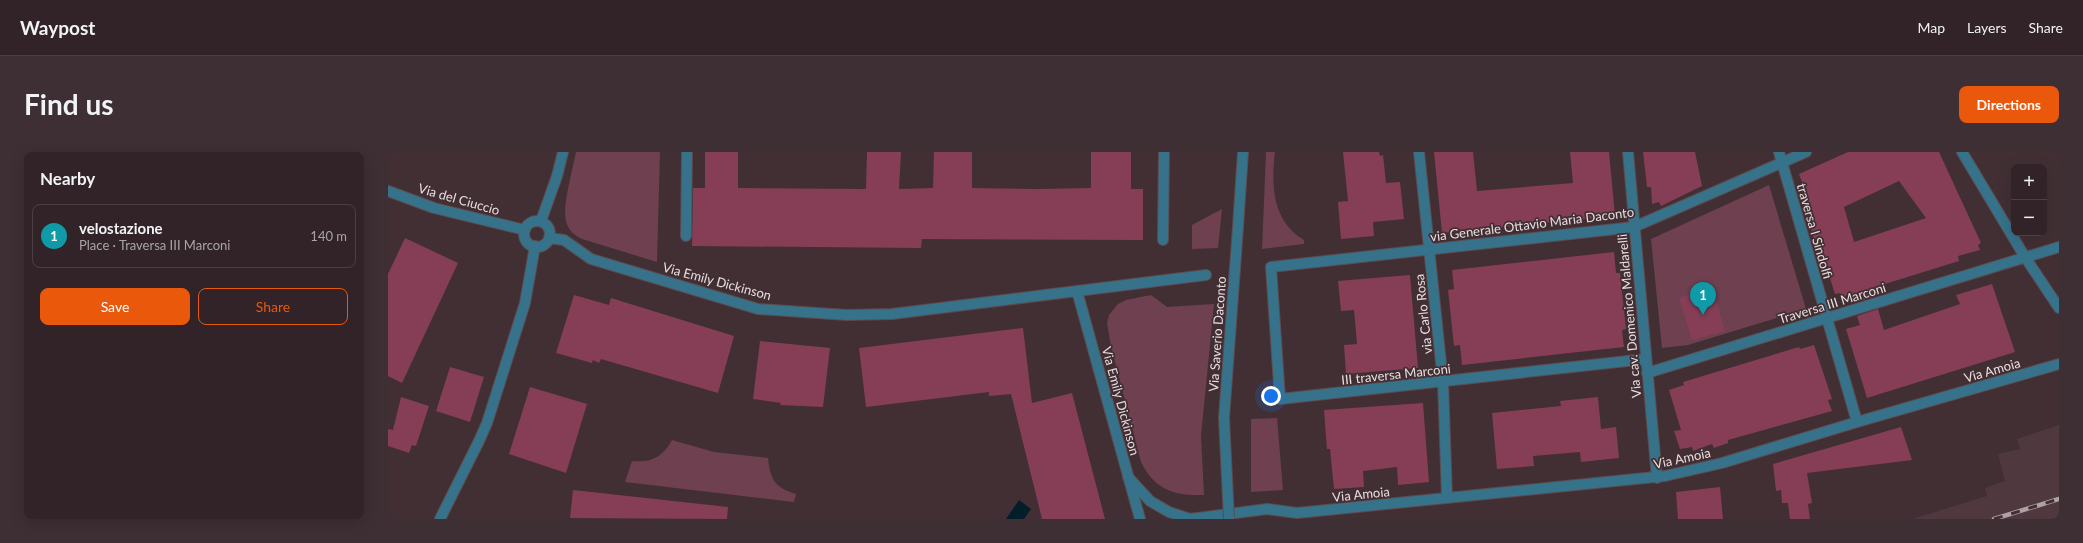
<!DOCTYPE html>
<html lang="en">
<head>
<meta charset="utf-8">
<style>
  :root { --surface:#312327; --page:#3d2f33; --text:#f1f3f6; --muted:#a8a4a7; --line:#4c4044; --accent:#ea580c }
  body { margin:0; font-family:Lato,sans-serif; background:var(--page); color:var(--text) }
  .controls { position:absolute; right:12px; top:12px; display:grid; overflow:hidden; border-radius:8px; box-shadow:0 4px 16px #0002 }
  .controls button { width:36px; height:36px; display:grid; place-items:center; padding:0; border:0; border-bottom:1px solid var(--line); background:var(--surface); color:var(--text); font:20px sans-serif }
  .you { position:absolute; left:883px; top:244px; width:14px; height:14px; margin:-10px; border:3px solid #fff; border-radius:50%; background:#1a73e8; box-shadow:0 0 0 6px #1a73e833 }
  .badge { display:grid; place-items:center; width:26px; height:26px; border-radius:50%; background:var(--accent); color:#fff; font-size:13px; font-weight:700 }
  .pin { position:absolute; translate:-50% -33px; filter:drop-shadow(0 1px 2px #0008) }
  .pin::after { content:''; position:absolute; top:21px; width:14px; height:12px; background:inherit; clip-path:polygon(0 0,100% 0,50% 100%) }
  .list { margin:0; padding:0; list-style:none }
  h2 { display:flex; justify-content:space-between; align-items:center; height:52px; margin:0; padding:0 16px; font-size:17px }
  h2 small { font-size:13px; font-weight:400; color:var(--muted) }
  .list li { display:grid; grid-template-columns:26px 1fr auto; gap:12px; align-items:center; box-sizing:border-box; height:64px; margin:0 8px 8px; padding:0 8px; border:1px solid var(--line); border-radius:8px }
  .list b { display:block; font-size:15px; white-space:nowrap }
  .list p { margin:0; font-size:13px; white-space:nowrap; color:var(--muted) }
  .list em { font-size:13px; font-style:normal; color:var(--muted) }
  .actions { display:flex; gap:8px; padding:12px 16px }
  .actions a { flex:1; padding:9px 0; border:1px solid var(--accent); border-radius:8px; text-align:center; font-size:14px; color:var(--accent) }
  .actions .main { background:var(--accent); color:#fff }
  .map { position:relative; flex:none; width:1671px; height:367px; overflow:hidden; border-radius:8px }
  header { display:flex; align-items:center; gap:24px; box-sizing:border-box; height:56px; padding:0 20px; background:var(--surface); border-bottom:1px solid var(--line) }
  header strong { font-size:19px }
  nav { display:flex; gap:22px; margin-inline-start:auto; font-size:14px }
  .intro { display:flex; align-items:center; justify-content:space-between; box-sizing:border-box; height:96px; padding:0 24px }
  h1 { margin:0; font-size:28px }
  .button { padding:10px 18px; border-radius:8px; background:var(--accent); color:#fff; font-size:14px; font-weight:700 }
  main { display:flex; gap:24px; padding:0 24px }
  aside { flex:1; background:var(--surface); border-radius:8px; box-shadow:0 4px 16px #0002 }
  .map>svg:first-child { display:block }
</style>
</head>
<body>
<header>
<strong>Waypost</strong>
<nav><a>Map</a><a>Layers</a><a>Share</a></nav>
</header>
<div class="intro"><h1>Find us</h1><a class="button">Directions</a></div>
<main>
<aside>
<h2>Nearby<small></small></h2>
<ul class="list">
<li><span class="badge" style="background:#0f9aa8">1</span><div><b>velostazione</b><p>Place · Traversa III Marconi</p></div><em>140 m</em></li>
</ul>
<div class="actions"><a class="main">Save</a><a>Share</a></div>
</aside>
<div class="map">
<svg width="1671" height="367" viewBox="0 0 1671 367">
  <rect width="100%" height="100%" fill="#412f34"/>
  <!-- built -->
  <path fill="#50383f" d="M 1671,273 L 1671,367 L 1524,367 L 1599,344 L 1597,336 L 1617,329 L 1610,302 L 1632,297 L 1629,287 Z"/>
  <!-- green -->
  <g fill="#6f404f">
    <path d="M 188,0 L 272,0 L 269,110 L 194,87 C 186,83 180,78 178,69 C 174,55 185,16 188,0 Z"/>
    <path d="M 878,0 L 887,0 C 883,33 884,69 916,88 L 916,92 L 874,97 Z"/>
    <path d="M 1381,33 L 1418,157 L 1300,193 L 1274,196 L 1263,87 Z"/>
    <path d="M 834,57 L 830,96 L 804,97 L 804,73 Z"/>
    <path d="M 763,143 L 779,155 L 826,152 L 813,284 L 816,343 C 786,344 767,338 753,310 L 723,194 L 719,171 L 721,163 L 730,152 L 738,148 Z"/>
    <path d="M 889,266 L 895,338 L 863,340 L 863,267 Z"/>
    <path d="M 284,288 L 326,300 L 380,306 C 382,327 387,336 408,342 L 406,350 L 237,330 L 244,309 C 263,311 275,305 284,288 Z"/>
  </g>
  <!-- water -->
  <path fill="#021f29" d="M 631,348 L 643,357 L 636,367 L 618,367 Z"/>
  <!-- building -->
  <g fill="#853e56" fill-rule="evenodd">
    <path d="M 317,0 L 350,0 L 350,36 L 478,37 L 479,0 L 513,0 L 511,37 L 545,36 L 546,0 L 584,0 L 584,36 L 650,37 L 703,36 L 703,0 L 743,0 L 743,37 L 755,37 L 755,88 L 534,87 L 533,96 L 304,94 L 305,36 L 317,36 Z"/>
    <path d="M 955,0 L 991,0 L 992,4 L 995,3 L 998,31 L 1012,30 L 1016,67 L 985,70 L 986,84 L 953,87 L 950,50 L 960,49 Z"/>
    <path d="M 1046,0 L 1085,0 L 1089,39 L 1185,31 L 1182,0 L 1221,0 L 1227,64 L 1054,81 Z"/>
    <path d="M 1255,0 L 1307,0 L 1314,34 L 1273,54 L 1271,50 L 1264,52 L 1263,35 L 1259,35 Z"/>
    <path d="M 1460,0 L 1551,0 L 1593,91 L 1590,93 L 1592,98 L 1570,104 L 1571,109 L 1484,136 L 1486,145 L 1464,151 L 1461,143 L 1453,145 L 1452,141 L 1447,142 L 1442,126 L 1438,127 L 1415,50 L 1421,48 L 1411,22 ZM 1511,29 L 1538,66 L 1466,90 L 1456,55 Z"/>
    <path d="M 17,86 L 70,111 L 14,231 L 0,224 L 0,122 Z"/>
    <path d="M 1226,100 L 1228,121 L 1232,121 L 1238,177 L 1234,178 L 1236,195 L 1074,213 L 1072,193 L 1066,194 L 1060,138 L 1066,137 L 1064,118 Z"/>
    <path d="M 1022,123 L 1030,216 L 958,222 L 956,193 L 969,192 L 966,158 L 953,159 L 950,129 Z"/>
    <path d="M 1604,132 L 1627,200 L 1479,246 L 1458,177 L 1472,173 L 1469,164 L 1490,157 L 1496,178 L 1572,152 L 1568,143 Z"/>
    <path d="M 1311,139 L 1318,147 L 1328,148 L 1337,179 L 1304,188 L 1291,146 Z"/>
    <path d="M 186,143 L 221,153 L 223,146 L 346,184 L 330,241 L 213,207 L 211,211 L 205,208 L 204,211 L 168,201 Z"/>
    <path d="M 635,176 L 644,251 L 684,241 L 717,367 L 654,367 L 623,242 L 601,244 L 601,240 L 478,255 L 471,196 Z"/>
    <path d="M 372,189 L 442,196 L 435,255 L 392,253 L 393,251 L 365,247 Z"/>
    <path d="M 1426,193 L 1444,247 L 1440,248 L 1444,259 L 1340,288 L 1340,291 L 1326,296 L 1324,292 L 1305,299 L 1304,295 L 1292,297 L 1286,279 L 1293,278 L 1281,238 L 1296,233 L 1295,230 L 1411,195 L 1412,197 Z"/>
    <path d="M 62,215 L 96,225 L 82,270 L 48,259 Z"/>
    <path d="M 142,235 L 199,252 L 178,321 L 121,302 Z"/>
    <path d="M 13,245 L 41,254 L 28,294 L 24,293 L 21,301 L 0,294 L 0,277 L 5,278 Z"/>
    <path d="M 1210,245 L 1213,277 L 1228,275 L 1231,306 L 1193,310 L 1192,300 L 1145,304 L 1146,314 L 1109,317 L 1104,261 L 1173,254 L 1172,249 Z"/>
    <path d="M 1035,251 L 1041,330 L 1010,333 L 1009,315 L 975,319 L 976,335 L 946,337 L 942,297 L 939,297 L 936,258 Z"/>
    <path d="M 1513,275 L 1524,308 L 1419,321 L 1424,351 L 1420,352 L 1422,367 L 1402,367 L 1400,351 L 1394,351 L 1393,338 L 1388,339 L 1385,312 Z"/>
    <path d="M 1332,335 L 1335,367 L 1290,367 L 1288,340 Z"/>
    <path d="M 185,338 L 340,355 L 339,367 L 182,366 Z"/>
  </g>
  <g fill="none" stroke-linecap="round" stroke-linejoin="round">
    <defs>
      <g id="service">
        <path d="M 298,84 L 299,0"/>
        <path d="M 775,88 L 776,0"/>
      </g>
      <g id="minor">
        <path d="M 1031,0 L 1055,230 L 1059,346"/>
        <path d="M 1240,0 L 1269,326"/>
        <path d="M 1391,0 L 1469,270"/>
        <path d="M 1574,0 L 1637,105 L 1671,156"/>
        <path d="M 0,39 L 46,56 L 137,78"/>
        <path d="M 153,69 L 169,24 L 175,0"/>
        <circle cx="149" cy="82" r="13"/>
        <path d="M 161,86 L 176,88 L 203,107 L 370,157 L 459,163 L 504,162 L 689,139 L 752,367"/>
        <path d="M 689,139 L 818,123"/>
        <path d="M 1258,207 L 892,247 L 883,115 L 1246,75 L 1418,0"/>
        <path d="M 1259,221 L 1671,95"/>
        <path d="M 740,325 L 762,349 L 781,360 L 802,367 L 879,357 L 909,361 L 1277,324 L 1334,311 L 1469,270 L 1671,212"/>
        <path d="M 52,367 L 91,289 L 99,271 L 137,151 L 147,94"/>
      </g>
      <path id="tertiary" d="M 850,75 L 855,0"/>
    </defs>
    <!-- service casing -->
    <use href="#service" stroke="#5c4b4f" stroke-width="12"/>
    <!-- minor casing -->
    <use href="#minor" stroke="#5c4b4f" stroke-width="12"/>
    <!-- tertiary casing -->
    <use href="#tertiary" stroke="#5c4b4f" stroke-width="12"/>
    <!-- service -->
    <use href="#service" stroke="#36728a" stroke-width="10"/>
    <!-- minor -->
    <use href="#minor" stroke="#36728a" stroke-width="10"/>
    <!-- tertiary -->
    <use href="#tertiary" stroke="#36728a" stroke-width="10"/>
    <defs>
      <path id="rail" d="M 1606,367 L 1671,347"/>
    </defs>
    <!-- rail casing -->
    <use href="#rail" stroke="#afa2a5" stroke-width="4.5"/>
    <!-- rail -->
    <use href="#rail" stroke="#412f34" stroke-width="3" stroke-dasharray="9" stroke-linecap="butt"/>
    <defs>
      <path id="tertiary-bridge" d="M 841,367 L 836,266 L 850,75"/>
    </defs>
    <!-- tertiary-bridge casing -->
    <use href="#tertiary-bridge" stroke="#5c4b4f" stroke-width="12" stroke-linecap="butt"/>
    <!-- tertiary-bridge -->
    <use href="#tertiary-bridge" stroke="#36728a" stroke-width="10"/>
  </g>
  <g text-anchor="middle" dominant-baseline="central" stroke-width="3.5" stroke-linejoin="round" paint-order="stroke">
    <!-- street labels -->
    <g font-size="13" fill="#e8dddf" stroke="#412f34">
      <text transform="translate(71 47) rotate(16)">Via del Ciuccio</text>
      <text transform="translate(1144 72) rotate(-7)">via Generale Ottavio Maria Daconto</text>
      <text transform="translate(1427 79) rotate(74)">traversa I Sindolfi</text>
      <text transform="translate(329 129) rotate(15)">Via Emily Dickinson</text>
      <text transform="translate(1444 151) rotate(-17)">Traversa III Marconi</text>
      <text transform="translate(1035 162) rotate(-96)">via Carlo Rosa</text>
      <text transform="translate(1241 164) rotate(-95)">Via cav. Domenico Maldarelli</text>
      <text transform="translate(829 182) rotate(-86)">Via Saverio Daconto</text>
      <text transform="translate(1604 218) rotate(-16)">Via Amoia</text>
      <text transform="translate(1008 222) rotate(-6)">III traversa Marconi</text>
      <text transform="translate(733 249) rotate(75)">Via Emily Dickinson</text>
      <text transform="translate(1294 306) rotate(-12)">Via Amoia</text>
      <text transform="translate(973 342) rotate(-6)">Via Amoia</text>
    </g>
  </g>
</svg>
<div class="controls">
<button>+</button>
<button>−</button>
</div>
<div class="you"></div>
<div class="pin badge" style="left:1315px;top:163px;background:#0f9aa8">1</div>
</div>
</main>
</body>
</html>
